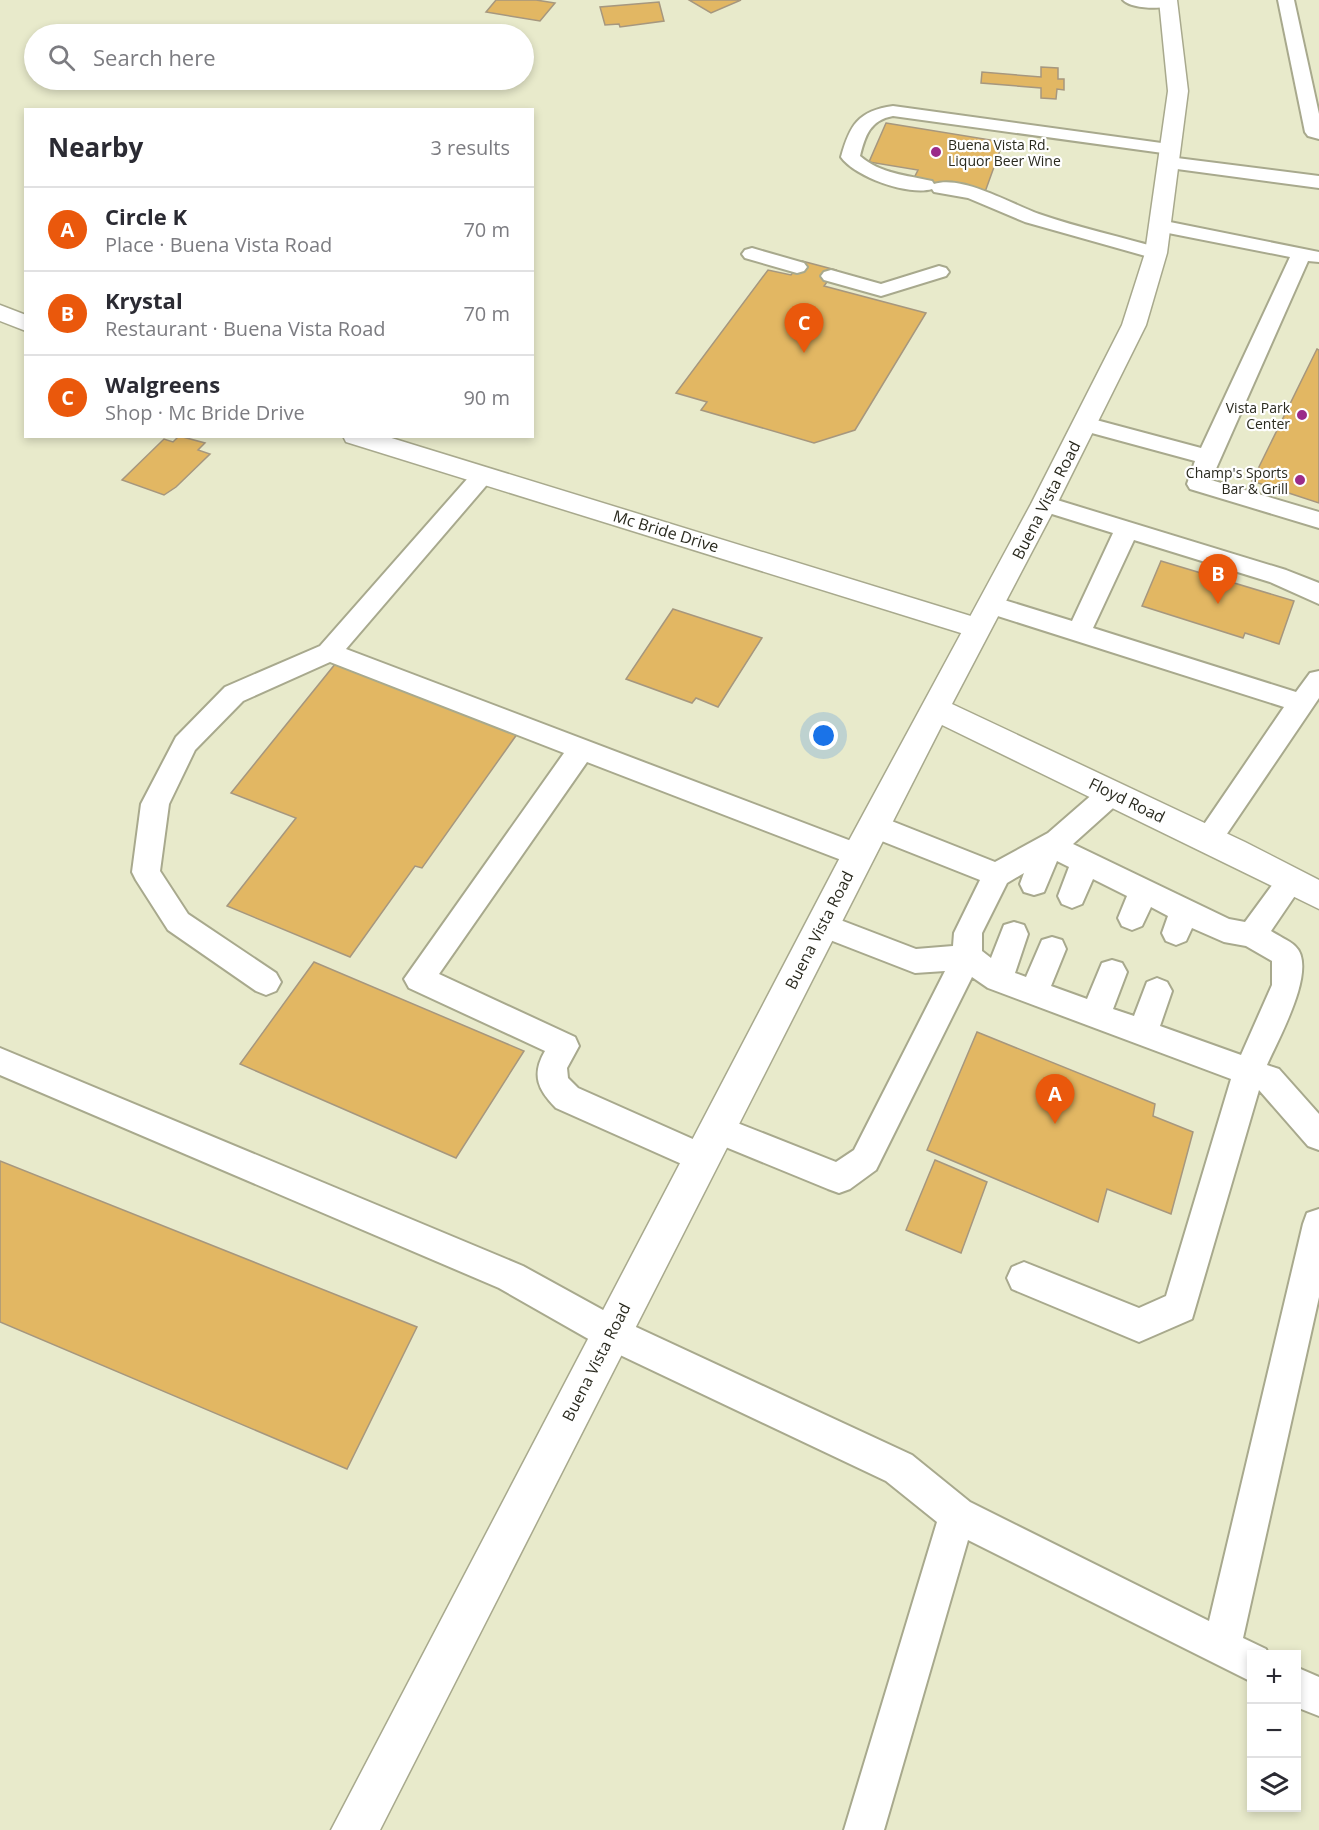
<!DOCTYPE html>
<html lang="en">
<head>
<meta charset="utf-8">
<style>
  :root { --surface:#fff; --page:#f2f2f3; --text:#2b2b33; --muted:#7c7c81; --line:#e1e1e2; --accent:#ea580c }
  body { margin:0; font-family:"Open Sans",sans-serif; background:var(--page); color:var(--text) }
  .controls { position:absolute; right:18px; bottom:18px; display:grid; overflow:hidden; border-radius:0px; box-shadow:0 3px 9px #0003 }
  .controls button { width:54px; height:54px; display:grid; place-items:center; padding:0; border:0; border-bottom:2px solid var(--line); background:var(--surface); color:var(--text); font:30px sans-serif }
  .you { position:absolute; left:824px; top:736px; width:21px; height:21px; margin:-15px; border:4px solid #fff; border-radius:50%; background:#1a73e8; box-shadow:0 0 0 9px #1a73e833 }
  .badge { display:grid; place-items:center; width:39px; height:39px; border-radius:50%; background:var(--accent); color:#fff; font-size:20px; font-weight:700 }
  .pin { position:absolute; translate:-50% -50px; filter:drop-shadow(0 2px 3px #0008) }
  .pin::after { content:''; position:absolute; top:32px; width:21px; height:18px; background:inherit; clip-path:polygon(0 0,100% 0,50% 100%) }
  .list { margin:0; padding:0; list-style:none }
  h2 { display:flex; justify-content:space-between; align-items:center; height:78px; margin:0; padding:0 24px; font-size:26px }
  h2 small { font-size:20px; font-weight:400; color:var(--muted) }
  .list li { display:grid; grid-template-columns:39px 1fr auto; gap:18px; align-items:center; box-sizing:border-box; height:84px; padding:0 24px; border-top:2px solid var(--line) }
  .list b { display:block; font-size:22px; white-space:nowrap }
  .list p { margin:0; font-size:20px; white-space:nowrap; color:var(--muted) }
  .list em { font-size:20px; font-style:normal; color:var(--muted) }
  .icon { flex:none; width:33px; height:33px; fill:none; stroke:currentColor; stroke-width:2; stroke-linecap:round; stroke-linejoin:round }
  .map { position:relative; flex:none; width:1319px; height:1830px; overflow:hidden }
  .search { position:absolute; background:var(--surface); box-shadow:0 3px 9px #0003; left:24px; top:24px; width:510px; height:66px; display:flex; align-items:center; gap:15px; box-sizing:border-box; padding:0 21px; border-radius:33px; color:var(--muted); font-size:22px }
  .panel { position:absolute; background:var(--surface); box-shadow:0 3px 9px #0003; left:24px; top:108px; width:510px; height:330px; border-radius:0px }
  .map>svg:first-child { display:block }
</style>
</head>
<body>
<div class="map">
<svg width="1319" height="1830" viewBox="0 0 1319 1830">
  <rect width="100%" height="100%" fill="#e8eacb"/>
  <!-- building -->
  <g fill="#e2b763" stroke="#a6977e" stroke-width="1.5">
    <path d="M 496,0 L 536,0 L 555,3 L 540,21 L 486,12 Z"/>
    <path d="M 689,0 L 741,0 L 711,13 Z"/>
    <path d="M 659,2 L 664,21 L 620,27 L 619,24 L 605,25 L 600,7 Z"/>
    <path d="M 1041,67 L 1058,68 L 1058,79 L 1064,79 L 1064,90 L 1057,89 L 1056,99 L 1041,98 L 1041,88 L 981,83 L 982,72 L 1041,77 Z"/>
    <path d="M 886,123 L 1003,142 L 985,192 L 924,187 L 913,180 L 918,170 L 869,162 Z"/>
    <path d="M 802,261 L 836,270 L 824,286 L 926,313 L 855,430 L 814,443 L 701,410 L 707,402 L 676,393 L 768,270 L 791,275 Z"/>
    <path d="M 1317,349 L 1319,350 L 1319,503 L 1252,481 Z"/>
    <path d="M 179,436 L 205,443 L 198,450 L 210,454 L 176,487 L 164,495 L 122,480 L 164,439 L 173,442 Z"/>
    <path d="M 1161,561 L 1294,601 L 1279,644 L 1245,633 L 1243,638 L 1142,606 Z"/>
    <path d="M 673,609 L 762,638 L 718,707 L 696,698 L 692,703 L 626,679 Z"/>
    <path d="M 336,663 L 520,730 L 422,868 L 415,866 L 350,957 L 227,906 L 296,818 L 231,793 Z"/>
    <path d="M 314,962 L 524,1051 L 456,1158 L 240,1064 Z"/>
    <path d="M 977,1032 L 1155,1104 L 1153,1116 L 1193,1132 L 1171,1214 L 1107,1189 L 1098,1222 L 927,1150 Z"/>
    <path d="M 935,1160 L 987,1182 L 961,1253 L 906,1230 Z"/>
    <path d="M 0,1161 L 417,1327 L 347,1469 L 0,1322 Z"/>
  </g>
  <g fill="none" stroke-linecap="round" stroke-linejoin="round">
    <defs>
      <g id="lane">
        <path d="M 1123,0 L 1175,0 L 1176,2 C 1168,11 1131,9 1123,0 Z"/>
        <path d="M 1278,0 L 1294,0 L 1319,114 L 1319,139 L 1308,136 L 1305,132 Z"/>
        <path d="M 893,106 L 1176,145 L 1179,149 L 1176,153 L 1170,154 L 893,116 C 870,120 865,136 860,156 C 881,174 906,175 932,181 L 934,184 C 963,175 1011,204 1039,214 C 1079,228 1122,237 1163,249 L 1166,253 L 1156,259 L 1149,257 L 1025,222 L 968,198 L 934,192 L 932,189 C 909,196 855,177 841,157 C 850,125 858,111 893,106 Z"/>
        <path d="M 1169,157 L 1319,176 L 1319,188 L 1162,167 L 1160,163 L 1162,159 Z"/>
        <path d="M 1160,220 L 1319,252 L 1319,262 L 1308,261 L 1211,480 L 1319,512 L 1319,528 L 1190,489 L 1187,484 L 1195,461 L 1077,429 L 1074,424 L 1077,419 L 1085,417 L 1201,448 L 1290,257 L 1153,230 L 1150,226 L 1153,222 Z"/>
        <path d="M 752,248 L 804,263 L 807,267 L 804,271 L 797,273 L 745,258 L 742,254 L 745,250 Z"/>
        <path d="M 939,266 L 946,268 L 949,272 L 946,276 L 881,296 L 824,280 L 821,276 L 824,272 L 831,270 L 881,284 Z"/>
        <path d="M 483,468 L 491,470 L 494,475 L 491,480 L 346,649 L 867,847 L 871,855 L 867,863 L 857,866 L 587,762 L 439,974 L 575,1037 L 579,1046 L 567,1068 L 568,1078 L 578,1088 L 713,1148 L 718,1158 L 713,1168 L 702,1173 L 556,1108 C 538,1090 531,1075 545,1051 L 409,988 L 404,979 L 564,753 L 330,662 L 243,701 L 195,750 L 169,804 L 160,871 L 188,914 L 276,973 L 281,982 L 276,991 L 266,995 L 256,991 L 168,930 L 136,880 L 132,872 L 141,804 L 176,737 L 225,687 L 320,646 L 475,470 Z"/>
        <path d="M 1044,496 L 1286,570 L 1319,583 L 1319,604 L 1270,582 L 1134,540 L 1093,628 L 1296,692 L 1310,673 L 1319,671 L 1319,698 L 1218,847 L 1208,850 L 1198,847 L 1194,839 L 1284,707 L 982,611 L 979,605 L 982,599 L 991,596 L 1072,621 L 1113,533 L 1036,509 L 1032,504 L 1036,499 Z"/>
        <path d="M 1112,782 L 1122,786 L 1125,793 L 1122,800 L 1073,844 L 1229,919 L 1245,922 L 1281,873 L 1291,870 L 1301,873 L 1305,881 L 1271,931 C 1278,936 1289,940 1295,946 C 1319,968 1277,1041 1267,1065 L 1279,1069 L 1319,1114 L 1319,1150 L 1308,1146 L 1259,1090 L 1192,1319 L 1139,1342 L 1012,1289 L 1007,1278 L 1012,1267 L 1024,1262 L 1139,1308 L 1166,1296 L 1231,1079 L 988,988 L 972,977 L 876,1170 L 850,1189 L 839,1193 L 828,1189 L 706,1139 L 701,1129 L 706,1119 L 717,1115 L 836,1162 L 854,1150 L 945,971 L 915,973 L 812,933 L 808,925 L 812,917 L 822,913 L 916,949 L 953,946 L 954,933 L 980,880 L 864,834 L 860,826 L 864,818 L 874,815 L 884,818 L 995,862 L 1048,833 L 1102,786 ZM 1057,861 L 1069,867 L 1058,896 L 1062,904 L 1072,908 L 1082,904 L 1093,879 L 1127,896 L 1118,918 L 1122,926 L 1132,930 L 1142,926 L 1151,907 L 1168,916 L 1162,933 L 1166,941 L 1176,945 L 1186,941 L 1192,928 L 1224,942 L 1246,946 L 1272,961 L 1272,985 L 1241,1055 L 1160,1026 L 1172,991 L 1167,982 L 1157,978 L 1147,982 L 1134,1016 L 1113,1009 L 1127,972 L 1122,963 L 1112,960 L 1102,963 L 1087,999 L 1051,986 L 1066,949 L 1062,940 L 1052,937 L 1042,940 L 1026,977 L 1015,973 L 1028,934 L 1024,925 L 1014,922 L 1004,925 L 991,958 L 982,951 L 982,933 L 1007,883 L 1024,873 L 1020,884 L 1024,892 L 1034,895 L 1044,892 Z"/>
        <path d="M 0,1048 L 523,1266 L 623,1321 L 912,1455 L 970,1502 L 1209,1621 L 1303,1224 L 1307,1213 L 1319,1209 L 1319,1297 L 1243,1638 L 1266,1649 L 1268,1654 L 1252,1654 L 1252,1682 L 968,1540 L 884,1830 L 844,1830 L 937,1522 L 886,1481 L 599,1345 L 499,1288 L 0,1075 Z"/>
        <path d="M 1296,1667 L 1319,1677 L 1319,1716 L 1296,1707 Z"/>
      </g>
      <g id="street">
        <path d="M 0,305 L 26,315 L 26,331 L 0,321 Z"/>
        <path d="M 343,436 L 385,436 L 987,621 L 991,628 L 987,635 L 977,638 L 346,442 Z"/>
      </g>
      <path id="secondary" d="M 1159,0 L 1177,0 L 1188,91 L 1167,253 L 1146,325 L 1057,504 L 952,704 L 1245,842 L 1319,880 L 1319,909 L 942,725 L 380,1830 L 331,1830 L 846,846 L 1031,504 L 1122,325 L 1145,253 L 1168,91 Z"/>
    </defs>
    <!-- lane casing -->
    <use href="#lane" stroke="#a8a98d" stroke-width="4"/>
    <!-- street casing -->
    <use href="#street" stroke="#a8a98d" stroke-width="3"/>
    <!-- secondary casing -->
    <use href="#secondary" stroke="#a8a98d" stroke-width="3"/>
    <!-- lane -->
    <use href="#lane" fill="#fff" fill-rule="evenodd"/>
    <!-- street -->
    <use href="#street" fill="#fff" fill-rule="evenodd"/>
    <!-- secondary -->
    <use href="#secondary" fill="#fff" fill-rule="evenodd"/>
  </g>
  <!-- markers -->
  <g fill="#9b2b89" stroke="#fff" stroke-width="2">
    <circle cx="936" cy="152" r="6"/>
    <circle cx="1302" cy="415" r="6"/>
    <circle cx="1300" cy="480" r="6"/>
  </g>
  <g text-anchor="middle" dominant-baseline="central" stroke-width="4.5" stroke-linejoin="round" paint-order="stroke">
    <!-- far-poi labels -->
    <g font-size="14" fill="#2a2a1f" stroke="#fff" text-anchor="end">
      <text x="948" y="144" text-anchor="start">Buena Vista Rd.<tspan x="948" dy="16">Liquor Beer Wine</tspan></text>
      <text x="1290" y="407">Vista Park<tspan x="1290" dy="16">Center</tspan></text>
      <text x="1288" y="472">Champ's Sports<tspan x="1288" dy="16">Bar &amp; Grill</tspan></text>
    </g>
    <!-- street labels -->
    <g font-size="16" fill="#2a2a1f" stroke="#fff">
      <text transform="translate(1046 500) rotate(-63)">Buena Vista Road</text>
      <text transform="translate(666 531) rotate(17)">Mc Bride Drive</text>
      <text transform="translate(1127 800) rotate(26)">Floyd Road</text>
      <text transform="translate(819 930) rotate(-63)">Buena Vista Road</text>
      <text transform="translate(596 1362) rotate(-63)">Buena Vista Road</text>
    </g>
  </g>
</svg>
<div class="controls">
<button>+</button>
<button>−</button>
<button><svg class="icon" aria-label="layers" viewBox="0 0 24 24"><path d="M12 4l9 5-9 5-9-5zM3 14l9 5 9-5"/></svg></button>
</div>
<div class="you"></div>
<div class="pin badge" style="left:1055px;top:1124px">A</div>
<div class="pin badge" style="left:1218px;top:604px">B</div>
<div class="pin badge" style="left:804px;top:353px">C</div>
<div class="search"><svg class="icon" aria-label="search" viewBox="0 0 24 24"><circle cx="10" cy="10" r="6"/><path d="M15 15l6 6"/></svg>Search here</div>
<section class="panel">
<h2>Nearby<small>3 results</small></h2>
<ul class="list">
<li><span class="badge">A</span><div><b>Circle K</b><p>Place · Buena Vista Road</p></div><em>70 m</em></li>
<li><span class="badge">B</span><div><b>Krystal</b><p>Restaurant · Buena Vista Road</p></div><em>70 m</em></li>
<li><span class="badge">C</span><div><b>Walgreens</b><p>Shop · Mc Bride Drive</p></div><em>90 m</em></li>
</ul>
</section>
</div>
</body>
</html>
